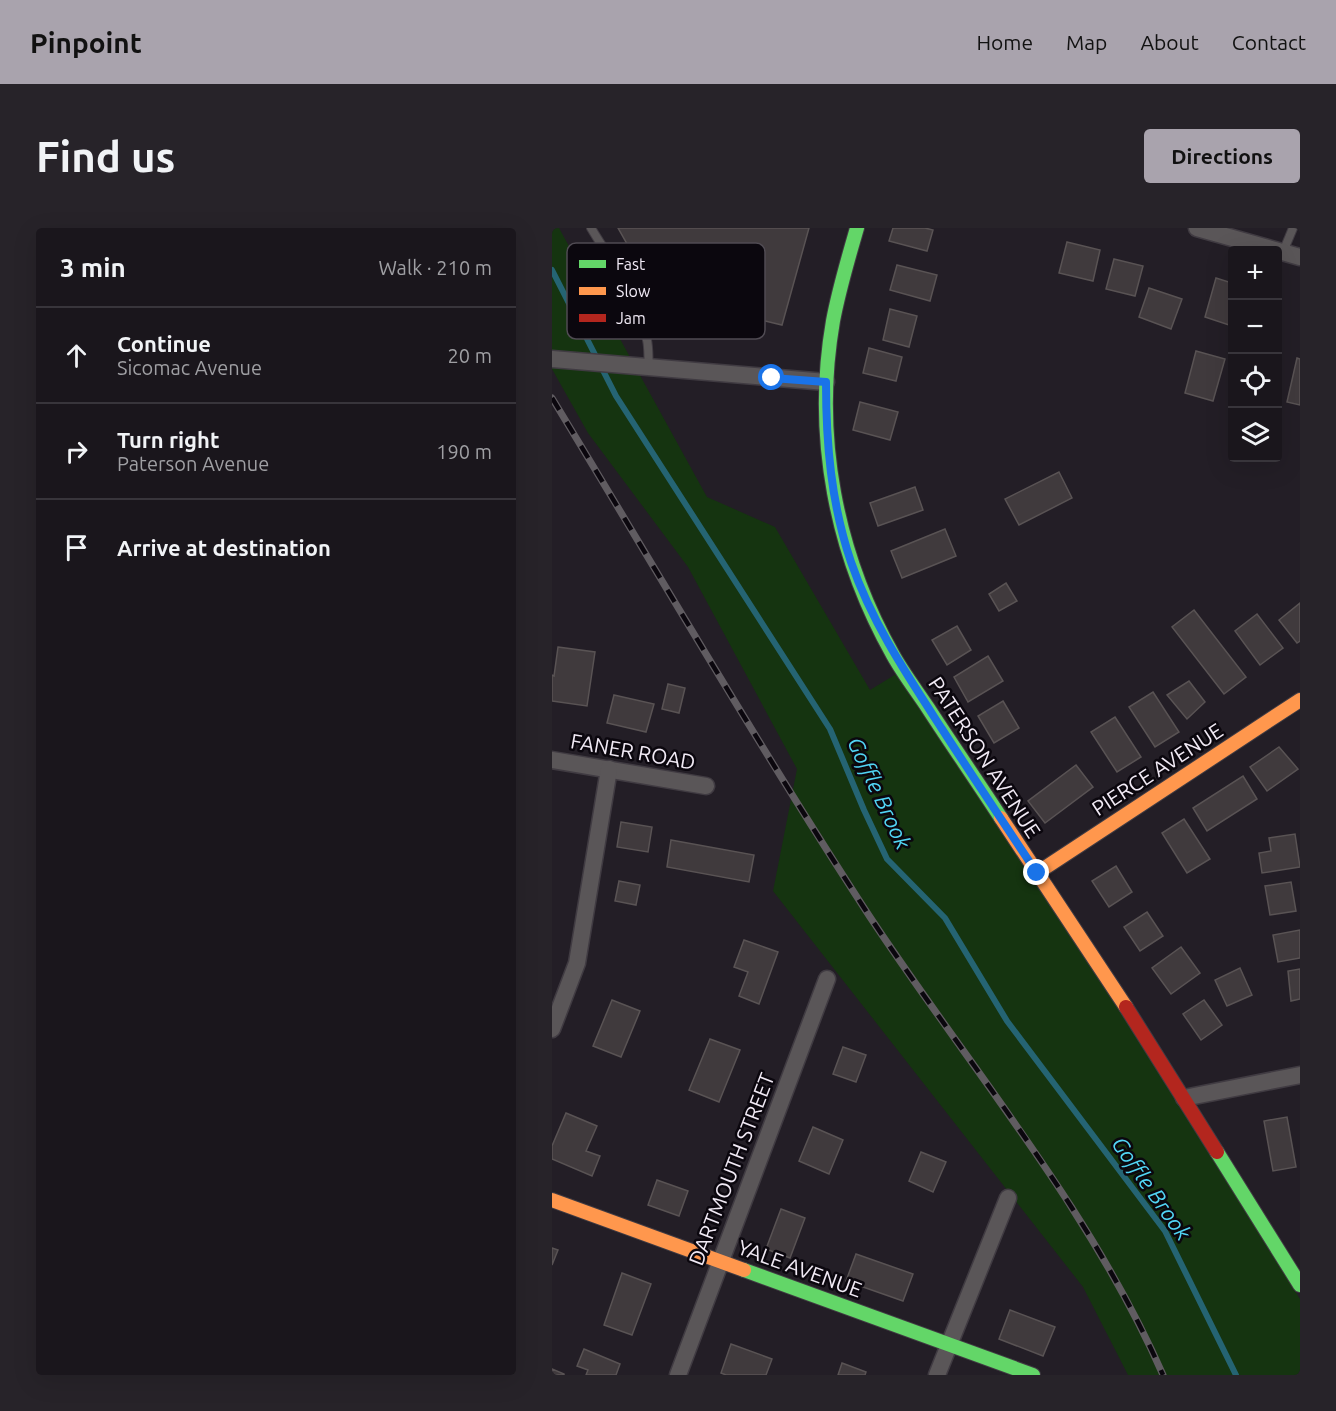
<!DOCTYPE html>
<html lang="en">
<head>
<meta charset="utf-8">
<style>
  :root { --surface:#1a161c; --page:#272329; --text:#f1f3f6; --muted:#9f9fa3; --line:#38353b; --accent:#a9a3ad }
  body { margin:0; font-family:Ubuntu,sans-serif; background:var(--page); color:var(--text) }
  .controls { position:absolute; right:18px; top:18px; display:grid; overflow:hidden; border-radius:6px; box-shadow:0 6px 24px #0002 }
  .controls button { width:54px; height:54px; display:grid; place-items:center; padding:0; border:0; border-bottom:2px solid var(--line); background:var(--surface); color:var(--text); font:30px sans-serif }
  .stop { position:absolute; width:18px; height:18px; margin:-14px; border:4px solid #1a73e8; border-radius:50%; background:#fff }
  .stop.end { background:#1a73e8; border-color:#fff; box-shadow:0 2px 6px #0008 }
  .list { margin:0; padding:0; list-style:none }
  h2 { display:flex; justify-content:space-between; align-items:center; height:78px; margin:0; padding:0 24px; font-size:26px }
  h2 small { font-size:20px; font-weight:400; color:var(--muted) }
  .list li { display:grid; grid-template-columns:39px 1fr auto; gap:18px; align-items:center; box-sizing:border-box; height:96px; padding:0 24px; border-top:2px solid var(--line) }
  .list b { display:block; font-size:22px; white-space:nowrap }
  .list p { margin:0; font-size:20px; white-space:nowrap; color:var(--muted) }
  .list em { font-size:20px; font-style:normal; color:var(--muted) }
  .icon { flex:none; width:33px; height:33px; fill:none; stroke:currentColor; stroke-width:2; stroke-linecap:round; stroke-linejoin:round }
  .map { position:relative; flex:none; width:748px; height:1147px; overflow:hidden; border-radius:6px }
  header { display:flex; align-items:center; gap:36px; box-sizing:border-box; height:84px; padding:0 30px; background:var(--accent); color:#111 }
  header strong { font-size:28px }
  nav { display:flex; gap:33px; margin-inline-start:auto; font-size:21px }
  .intro { display:flex; align-items:center; justify-content:space-between; box-sizing:border-box; height:144px; padding:0 36px }
  h1 { margin:0; font-size:42px }
  .button { padding:15px 27px; border-radius:6px; background:var(--accent); color:#111; font-size:21px; font-weight:700 }
  main { display:flex; gap:36px; padding:0 36px }
  aside { flex:1; background:var(--surface); border-radius:6px; box-shadow:0 6px 24px #0002 }
  .map>svg:first-child { display:block }
</style>
</head>
<body>
<header>
<strong>Pinpoint</strong>
<nav><a>Home</a><a>Map</a><a>About</a><a>Contact</a></nav>
</header>
<div class="intro"><h1>Find us</h1><a class="button">Directions</a></div>
<main>
<aside>
<h2>3 min<small>Walk · 210 m</small></h2>
<ul class="list">
<li><svg class="icon" aria-label="ahead" viewBox="0 0 24 24"><path d="M12 20V5M6 11l6-6 6 6"/></svg><div><b>Continue</b><p>Sicomac Avenue</p></div><em>20 m</em></li>
<li><svg class="icon" aria-label="right" viewBox="0 0 24 24"><path d="M7 20v-9h11M14 6l5 5-5 5"/></svg><div><b>Turn right</b><p>Paterson Avenue</p></div><em>190 m</em></li>
<li><svg class="icon" aria-label="arrive" viewBox="0 0 24 24"><path d="M6 21V4h12l-3 4 3 4H6"/></svg><div><b>Arrive at destination</b></div></li>
</ul>
</aside>
<div class="map">
<svg width="748" height="1147" viewBox="0 0 748 1147">
  <rect width="100%" height="100%" fill="#231e26"/>
  <!-- green -->
  <path fill="#153410" d="M 0,0 L 7,0 L 155,269 L 223,299 L 318,462 L 354,440 L 748,1071 L 748,1147 L 576,1147 L 531,1059 L 221,663 L 245,541 L 136,339 L 36,205 L 0,141 Z"/>
  <g fill="none" stroke-linecap="round" stroke-linejoin="round">
    <!-- stream -->
    <path stroke="#256473" stroke-width="6" d="M 0,42 L 64,168 L 278,501 L 312,582 L 335,631 L 393,690 L 455,793 L 613,1003 L 684,1147"/>
  </g>
  <!-- building -->
  <g fill="#403a3d" stroke="#595354" stroke-width="1.5">
    <path d="M 66,0 L 257,0 L 230,97 L 104,67 Z"/>
    <path d="M 341,0 L 373,0 L 381,2 L 375,23 L 337,13 Z"/>
    <path d="M 515,14 L 548,22 L 541,53 L 507,45 Z"/>
    <path d="M 562,31 L 591,38 L 583,68 L 554,61 Z"/>
    <path d="M 345,37 L 385,47 L 378,73 L 338,62 Z"/>
    <path d="M 664,50 L 680,55 L 680,98 L 653,89 Z"/>
    <path d="M 597,60 L 630,71 L 619,101 L 587,89 Z"/>
    <path d="M 338,81 L 365,88 L 357,119 L 331,112 Z"/>
    <path d="M 317,120 L 350,129 L 344,153 L 311,145 Z"/>
    <path d="M 644,123 L 673,131 L 661,173 L 633,165 Z"/>
    <path d="M 745,130 L 748,131 L 748,177 L 735,174 Z"/>
    <path d="M 308,174 L 346,184 L 338,212 L 301,202 Z"/>
    <path d="M 507,244 L 520,270 L 467,297 L 453,271 Z"/>
    <path d="M 363,259 L 371,282 L 326,298 L 318,275 Z"/>
    <path d="M 393,301 L 404,328 L 350,350 L 339,323 Z"/>
    <path d="M 454,355 L 465,373 L 447,383 L 437,366 Z"/>
    <path d="M 748,375 L 748,413 L 745,415 L 727,392 Z"/>
    <path d="M 642,382 L 694,449 L 672,466 L 620,399 Z"/>
    <path d="M 705,386 L 731,420 L 708,437 L 683,403 Z"/>
    <path d="M 405,398 L 419,422 L 395,437 L 380,412 Z"/>
    <path d="M 6,419 L 43,424 L 35,478 L 0,473 L 0,447 L 2,448 Z"/>
    <path d="M 436,428 L 451,453 L 416,474 L 402,449 Z"/>
    <path d="M 637,453 L 653,474 L 635,491 L 615,467 Z"/>
    <path d="M 116,456 L 133,460 L 127,485 L 110,481 Z"/>
    <path d="M 601,464 L 627,504 L 603,519 L 577,479 Z"/>
    <path d="M 62,467 L 102,476 L 94,504 L 55,495 Z"/>
    <path d="M 451,473 L 467,500 L 442,515 L 426,488 Z"/>
    <path d="M 563,489 L 589,529 L 565,544 L 539,504 Z"/>
    <path d="M 727,519 L 746,541 L 715,563 L 698,539 Z"/>
    <path d="M 524,537 L 541,559 L 493,595 L 476,573 Z"/>
    <path d="M 691,548 L 705,571 L 655,603 L 641,580 Z"/>
    <path d="M 632,591 L 658,631 L 635,645 L 610,605 Z"/>
    <path d="M 69,594 L 100,599 L 96,624 L 65,619 Z"/>
    <path d="M 743,606 L 748,639 L 710,645 L 707,625 L 719,623 L 717,610 Z"/>
    <path d="M 119,612 L 202,627 L 197,654 L 115,639 Z"/>
    <path d="M 564,638 L 580,664 L 557,679 L 540,653 Z"/>
    <path d="M 67,653 L 88,657 L 84,677 L 63,673 Z"/>
    <path d="M 739,654 L 744,683 L 718,687 L 713,658 Z"/>
    <path d="M 595,684 L 611,708 L 588,723 L 572,699 Z"/>
    <path d="M 748,702 L 748,730 L 726,734 L 721,707 Z"/>
    <path d="M 192,712 L 226,724 L 207,776 L 187,768 L 196,744 L 182,739 Z"/>
    <path d="M 629,719 L 648,745 L 619,766 L 600,740 Z"/>
    <path d="M 688,740 L 700,767 L 675,778 L 663,752 Z"/>
    <path d="M 748,741 L 748,771 L 739,773 L 736,743 Z"/>
    <path d="M 60,772 L 88,783 L 69,829 L 41,818 Z"/>
    <path d="M 652,772 L 670,797 L 649,812 L 631,786 Z"/>
    <path d="M 158,811 L 188,822 L 167,874 L 137,862 Z"/>
    <path d="M 291,819 L 314,827 L 304,854 L 281,846 Z"/>
    <path d="M 14,885 L 45,898 L 34,923 L 48,928 L 40,948 L 0,931 L 0,918 Z"/>
    <path d="M 735,889 L 744,939 L 721,943 L 712,893 Z"/>
    <path d="M 261,899 L 291,912 L 277,946 L 247,933 Z"/>
    <path d="M 369,924 L 394,934 L 381,964 L 357,953 Z"/>
    <path d="M 105,952 L 136,963 L 127,988 L 96,977 Z"/>
    <path d="M 229,981 L 253,990 L 238,1030 L 214,1021 Z"/>
    <path d="M 0,1020 L 6,1022 L 0,1037 Z"/>
    <path d="M 304,1026 L 361,1046 L 351,1073 L 294,1053 Z"/>
    <path d="M 70,1045 L 99,1056 L 80,1107 L 52,1097 Z"/>
    <path d="M 458,1082 L 503,1099 L 491,1128 L 447,1111 Z"/>
    <path d="M 179,1116 L 220,1131 L 214,1147 L 174,1147 L 169,1145 Z"/>
    <path d="M 32,1121 L 68,1136 L 64,1147 L 34,1147 L 36,1142 L 25,1138 Z"/>
    <path d="M 290,1135 L 314,1144 L 313,1147 L 286,1147 Z"/>
    <path d="M 0,1141 L 12,1146 L 12,1147 L 0,1147 Z"/>
  </g>
  <g fill="none" stroke-linecap="round" stroke-linejoin="round">
    <defs>
      <g id="lane">
        <path d="M 39,0 C 60,35 88,71 95,112 C 97,121 96,130 97,139"/>
        <path d="M 731,24 L 741,0"/>
      </g>
      <g id="street">
        <path d="M 645,0 L 748,29"/>
        <path d="M 0,131 L 274,154"/>
        <path d="M 0,532 L 154,558"/>
        <path d="M 0,801 L 25,735 L 57,541"/>
        <path d="M 632,870 L 748,847"/>
        <path d="M 126,1147 L 275,751"/>
        <path d="M 385,1147 L 456,970"/>
      </g>
      <g id="fast">
        <path d="M 305,0 C 296,31 287,61 281,93 C 261,208 284,326 341,427 C 351,445 364,462 376,480 C 400,517 425,553 449,590"/>
        <path d="M 665,924 L 748,1057"/>
        <path d="M 192,1042 L 481,1147"/>
      </g>
      <g id="slow">
        <path d="M 449,590 L 574,779"/>
        <path d="M 485,645 L 748,472"/>
        <path d="M 0,972 L 192,1042"/>
      </g>
      <path id="jam" d="M 574,779 L 665,924"/>
    </defs>
    <!-- lane casing -->
    <use href="#lane" stroke="#403b42" stroke-width="10"/>
    <!-- street casing -->
    <use href="#street" stroke="#403b42" stroke-width="19"/>
    <!-- fast casing -->
    <use href="#fast" stroke="#403b42" stroke-width="16"/>
    <!-- slow casing -->
    <use href="#slow" stroke="#403b42" stroke-width="16"/>
    <!-- jam casing -->
    <use href="#jam" stroke="#403b42" stroke-width="16"/>
    <!-- lane -->
    <use href="#lane" stroke="#5a5658" stroke-width="8"/>
    <!-- street -->
    <use href="#street" stroke="#5a5658" stroke-width="16"/>
    <!-- fast -->
    <use href="#fast" stroke="#63d668" stroke-width="14"/>
    <!-- slow -->
    <use href="#slow" stroke="#ff974d" stroke-width="14"/>
    <!-- jam -->
    <use href="#jam" stroke="#b3261e" stroke-width="14"/>
    <defs>
      <path id="rail" d="M 0,170 C 105,343 207,519 318,689 C 418,840 538,980 611,1147"/>
    </defs>
    <!-- rail casing -->
    <use href="#rail" stroke="#605c61" stroke-width="7"/>
    <!-- rail -->
    <use href="#rail" stroke="#0b070e" stroke-width="4.5" stroke-dasharray="14" stroke-linecap="butt"/>
  </g>
  <g fill="none" stroke-linecap="round" stroke-linejoin="round">
    <!-- route -->
    <path stroke="#1a73e8" stroke-width="8" d="M 220,150 L 274,154 C 274,215 279,275 299,334 C 320,395 355,447 390,501 C 421,549 453,597 485,645"/>
  </g>
  <g text-anchor="middle" dominant-baseline="central" stroke-width="5" stroke-linejoin="round" paint-order="stroke">
    <!-- street labels -->
    <g font-size="21" fill="#f1eaf5" stroke="#0b070e">
      <text transform="translate(81 523) rotate(10)">FANER ROAD</text>
      <text transform="translate(433 529) rotate(57)">PATERSON AVENUE</text>
      <text transform="translate(605 541) rotate(-33)">PIERCE AVENUE</text>
      <text transform="translate(179 941) rotate(-69)">DARTMOUTH STREET</text>
      <text transform="translate(248 1040) rotate(20)">YALE AVENUE</text>
    </g>
    <!-- water labels -->
    <g font-size="22" font-style="italic" fill="#51d5f4" stroke="#0b070e">
      <text transform="translate(328 565) rotate(65)">Goffle Brook</text>
      <text transform="translate(600 960) rotate(55)">Goffle Brook</text>
    </g>
  </g>
  <!-- legend -->
  <rect x="15" y="15" width="198" height="96" rx="9" fill="#0b070e" stroke="#504b53" stroke-width="1.5"/>
  <rect x="27" y="32" width="27" height="8" fill="#63d668"/>
  <rect x="27" y="59" width="27" height="8" fill="#ff974d"/>
  <rect x="27" y="86" width="27" height="8" fill="#b3261e"/>
  <g font-size="16" fill="#f1eaf5">
    <text x="64" y="42">Fast</text>
    <text x="64" y="69">Slow</text>
    <text x="64" y="96">Jam</text>
  </g>
</svg>
<div class="controls">
<button>+</button>
<button>−</button>
<button><svg class="icon" aria-label="locate" viewBox="0 0 24 24"><circle cx="12" cy="12" r="6"/><path d="M12 2v4M12 18v4M2 12h4M18 12h4"/></svg></button>
<button><svg class="icon" aria-label="layers" viewBox="0 0 24 24"><path d="M12 4l9 5-9 5-9-5zM3 14l9 5 9-5"/></svg></button>
</div>
<div class="stop" style="left:220px;top:150px"></div>
<div class="stop end" style="left:485px;top:645px"></div>
</div>
</main>
</body>
</html>
